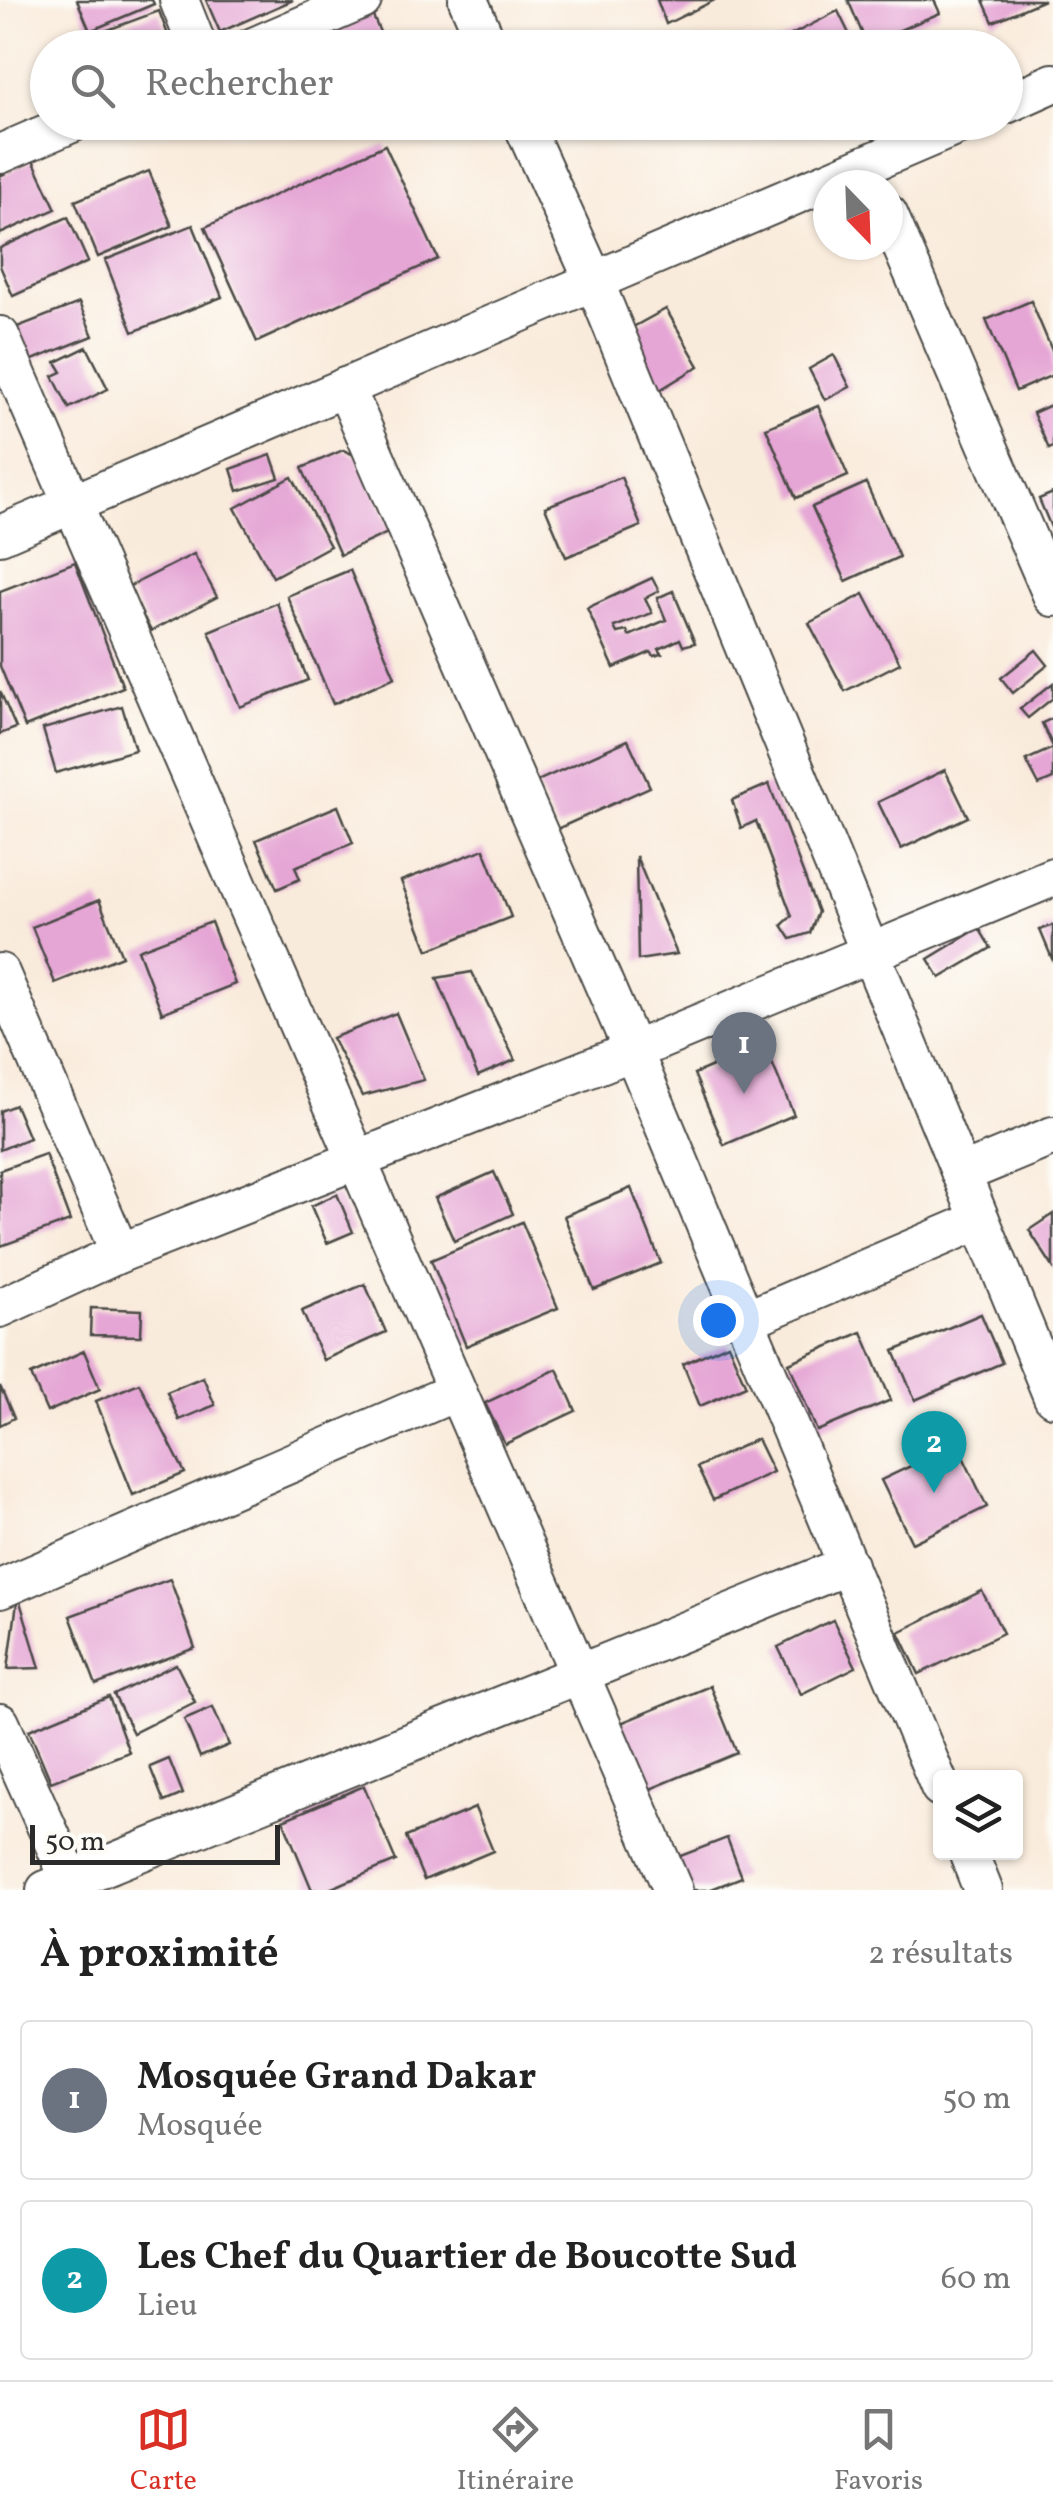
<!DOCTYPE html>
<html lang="fr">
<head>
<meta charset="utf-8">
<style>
  :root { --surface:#fff; --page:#f2f2f2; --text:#222; --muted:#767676; --line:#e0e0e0; --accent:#d93025 }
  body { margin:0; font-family:Vollkorn,serif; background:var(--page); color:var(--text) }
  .controls { position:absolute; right:30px; bottom:30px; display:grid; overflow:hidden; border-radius:10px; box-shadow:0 2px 8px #0004 }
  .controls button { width:90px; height:90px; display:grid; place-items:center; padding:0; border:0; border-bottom:2px solid var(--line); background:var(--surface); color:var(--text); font:50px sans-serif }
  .compass { position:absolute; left:813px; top:170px; width:90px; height:90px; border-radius:50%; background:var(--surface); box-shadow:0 2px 8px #0004; rotate:157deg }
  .scale { position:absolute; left:30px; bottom:25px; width:250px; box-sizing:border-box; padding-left:10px; border:5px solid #2b2b2b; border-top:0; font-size:28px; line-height:35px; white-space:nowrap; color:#2b2b2b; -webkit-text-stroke:8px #fdfcf7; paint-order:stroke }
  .you { position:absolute; left:718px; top:1320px; width:35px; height:35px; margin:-25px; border:8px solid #fff; border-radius:50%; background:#1a73e8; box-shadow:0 0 0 15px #1a73e833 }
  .badge { display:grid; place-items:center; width:65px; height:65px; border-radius:50%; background:var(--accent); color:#fff; font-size:32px; font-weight:700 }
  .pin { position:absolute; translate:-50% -82px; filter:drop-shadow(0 2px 5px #0008) }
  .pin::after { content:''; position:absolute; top:52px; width:35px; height:30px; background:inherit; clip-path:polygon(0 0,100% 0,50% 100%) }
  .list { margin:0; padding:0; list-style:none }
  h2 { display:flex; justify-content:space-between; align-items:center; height:130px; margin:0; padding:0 40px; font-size:42px }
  h2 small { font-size:32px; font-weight:400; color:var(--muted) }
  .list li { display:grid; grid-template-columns:65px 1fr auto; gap:30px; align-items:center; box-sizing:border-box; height:160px; margin:0 20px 20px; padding:0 20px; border:2px solid var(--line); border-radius:10px }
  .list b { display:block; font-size:38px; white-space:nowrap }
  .list p { margin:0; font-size:32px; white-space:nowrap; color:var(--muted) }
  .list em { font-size:32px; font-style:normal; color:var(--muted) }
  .icon { flex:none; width:55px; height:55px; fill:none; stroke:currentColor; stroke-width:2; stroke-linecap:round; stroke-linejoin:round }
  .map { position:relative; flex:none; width:1053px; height:1890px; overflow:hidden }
  .search { position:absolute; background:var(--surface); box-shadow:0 2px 8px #0004; left:30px; right:30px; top:30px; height:110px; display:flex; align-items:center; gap:25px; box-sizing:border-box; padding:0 35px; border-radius:55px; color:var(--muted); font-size:38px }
  .sheet { height:490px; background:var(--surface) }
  nav { display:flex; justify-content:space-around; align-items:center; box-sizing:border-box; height:140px; border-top:2px solid var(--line); background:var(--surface); font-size:28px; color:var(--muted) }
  nav a { display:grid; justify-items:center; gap:5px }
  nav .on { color:var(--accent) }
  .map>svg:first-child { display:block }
</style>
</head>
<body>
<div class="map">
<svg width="1053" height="1890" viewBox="0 0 1053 1890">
  <rect width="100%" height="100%" fill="#fdfcf7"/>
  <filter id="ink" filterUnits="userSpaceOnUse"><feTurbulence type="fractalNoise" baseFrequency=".01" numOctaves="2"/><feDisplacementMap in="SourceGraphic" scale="20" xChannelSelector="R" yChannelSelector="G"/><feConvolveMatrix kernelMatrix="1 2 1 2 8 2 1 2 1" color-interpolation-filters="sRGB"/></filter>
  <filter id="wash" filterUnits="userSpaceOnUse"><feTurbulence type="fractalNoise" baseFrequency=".0048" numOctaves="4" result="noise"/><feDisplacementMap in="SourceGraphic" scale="40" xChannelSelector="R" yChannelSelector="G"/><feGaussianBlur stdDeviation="2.25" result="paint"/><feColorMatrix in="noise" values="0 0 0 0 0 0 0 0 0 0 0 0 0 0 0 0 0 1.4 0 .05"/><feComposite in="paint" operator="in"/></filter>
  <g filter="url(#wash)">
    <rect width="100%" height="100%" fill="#f9ebdb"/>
    <g id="blocks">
      <!-- building -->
      <g fill="#e5a6d5">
        <path d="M 77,0 L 152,0 L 154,4 L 90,31 Z"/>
        <path d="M 206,0 L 293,0 L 220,32 Z"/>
        <path d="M 657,0 L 715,0 L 666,24 Z"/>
        <path d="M 848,0 L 934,0 L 940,13 L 867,44 Z"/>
        <path d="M 983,0 L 1044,0 L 993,22 Z"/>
        <path d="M 159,11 L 173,48 L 61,48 L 61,47 Z"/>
        <path d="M 838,11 L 856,48 L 766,48 Z"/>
        <path d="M 372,14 L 387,48 L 338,48 L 331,32 Z"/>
        <path d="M 385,145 L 438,259 L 257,342 L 205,227 Z"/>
        <path d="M 33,160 L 56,209 L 0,234 L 0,176 Z"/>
        <path d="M 149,171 L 172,226 L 98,257 L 75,201 Z"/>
        <path d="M 68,217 L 88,262 L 13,296 L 0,266 L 0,248 Z"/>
        <path d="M 193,225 L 222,297 L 133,332 L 105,260 Z"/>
        <path d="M 1031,301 L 1053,353 L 1053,375 L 1016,391 L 986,320 Z"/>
        <path d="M 79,303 L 93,336 L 20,365 L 7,331 Z"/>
        <path d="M 666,309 L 699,366 L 658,391 L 624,332 Z"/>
        <path d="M 87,347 L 108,389 L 69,408 L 53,376 L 62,372 L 56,362 Z"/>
        <path d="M 834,355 L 850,387 L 825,400 L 809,369 Z"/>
        <path d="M 1053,404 L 1053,447 L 1049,449 L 1033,413 Z"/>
        <path d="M 818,406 L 848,476 L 796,498 L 766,428 Z"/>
        <path d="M 343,450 L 359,457 L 392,531 L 340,555 L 302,468 Z"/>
        <path d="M 271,455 L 279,478 L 238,491 L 231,469 Z"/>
        <path d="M 292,477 L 330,546 L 273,577 L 235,508 Z"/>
        <path d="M 621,477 L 641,526 L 566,557 L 545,507 Z"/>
        <path d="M 866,483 L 899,557 L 846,581 L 812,507 Z"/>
        <path d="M 1053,493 L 1053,532 L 1039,499 Z"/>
        <path d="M 194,554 L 217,597 L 151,631 L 128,587 Z"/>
        <path d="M 75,562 L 123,687 L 25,727 L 0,666 L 0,591 Z"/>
        <path d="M 350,570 L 395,677 L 333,704 L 287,596 Z"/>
        <path d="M 652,578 L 659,591 L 645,598 L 652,613 L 614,627 L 617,633 L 627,631 L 629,636 L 666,620 L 657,598 L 673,591 L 695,643 L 683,646 L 680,639 L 659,649 L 662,654 L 654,656 L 651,652 L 614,668 L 587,608 Z"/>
        <path d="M 864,594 L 900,663 L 845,691 L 809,623 Z"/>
        <path d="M 277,603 L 308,680 L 240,707 L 209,631 Z"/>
        <path d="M 1036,650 L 1048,665 L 1013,693 L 1001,678 Z"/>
        <path d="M 1053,683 L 1053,698 L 1028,718 L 1020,709 Z"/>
        <path d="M 0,691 L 16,728 L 0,734 Z"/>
        <path d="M 122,706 L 135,750 L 56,773 L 43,729 Z"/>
        <path d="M 1053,718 L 1053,747 L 1042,723 Z"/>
        <path d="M 628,740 L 650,787 L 557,829 L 535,782 Z"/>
        <path d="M 1053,748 L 1053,779 L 1039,785 L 1026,760 Z"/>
        <path d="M 945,770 L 968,817 L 901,849 L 878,802 Z"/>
        <path d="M 769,784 L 818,912 L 810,933 L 791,939 L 782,925 L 792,916 L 756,821 L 741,828 L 732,800 Z"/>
        <path d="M 338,806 L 353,843 L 295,867 L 300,879 L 277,889 L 256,840 Z"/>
        <path d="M 484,849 L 511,917 L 428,950 L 401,881 Z"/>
        <path d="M 636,856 L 677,954 L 638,960 Z"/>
        <path d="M 99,900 L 122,956 L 55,983 L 32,927 Z"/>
        <path d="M 211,922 L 235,984 L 162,1013 L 138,950 Z"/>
        <path d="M 1053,925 L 1053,961 L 1040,930 Z"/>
        <path d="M 979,928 L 991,948 L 940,978 L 928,959 Z"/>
        <path d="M 472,972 L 515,1060 L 478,1076 L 437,978 Z"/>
        <path d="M 396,1013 L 424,1080 L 362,1096 L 332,1038 Z"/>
        <path d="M 764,1044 L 794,1115 L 724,1145 L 694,1074 Z"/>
        <path d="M 15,1105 L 29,1138 L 0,1150 L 0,1111 Z"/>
        <path d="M 45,1154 L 70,1221 L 1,1246 L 0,1170 Z"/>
        <path d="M 494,1172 L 513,1214 L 454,1241 L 435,1198 Z"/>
        <path d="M 631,1188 L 661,1263 L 594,1290 L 564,1216 Z"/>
        <path d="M 337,1194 L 353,1232 L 327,1243 L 311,1206 Z"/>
        <path d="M 1053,1214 L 1053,1267 L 1029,1230 Z"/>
        <path d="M 522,1222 L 558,1308 L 466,1346 L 431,1260 Z"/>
        <path d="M 365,1284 L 386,1332 L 323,1360 L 302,1311 Z"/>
        <path d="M 91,1308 L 142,1310 L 141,1336 L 90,1335 Z"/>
        <path d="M 981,1314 L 1002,1363 L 915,1400 L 894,1351 Z"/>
        <path d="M 862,1332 L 891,1400 L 817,1431 L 789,1363 Z"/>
        <path d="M 728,1344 L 746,1386 L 700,1406 L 683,1364 Z"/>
        <path d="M 84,1351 L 100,1389 L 47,1412 L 31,1375 Z"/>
        <path d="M 557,1369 L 576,1411 L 505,1444 L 485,1403 Z"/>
        <path d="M 203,1377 L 215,1405 L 179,1420 L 167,1392 Z"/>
        <path d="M 139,1383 L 185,1473 L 133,1495 L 96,1401 Z"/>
        <path d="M 0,1386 L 14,1418 L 0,1425 Z"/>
        <path d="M 757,1439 L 773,1472 L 713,1500 L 697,1467 Z"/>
        <path d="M 957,1444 L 987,1507 L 912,1543 L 881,1480 Z"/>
        <path d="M 170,1579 L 195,1648 L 96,1685 L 70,1616 Z"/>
        <path d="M 982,1591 L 1003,1633 L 919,1674 L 899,1632 Z"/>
        <path d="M 18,1595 L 40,1668 L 8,1669 Z"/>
        <path d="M 833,1620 L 856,1667 L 801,1694 L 778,1647 Z"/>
        <path d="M 176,1664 L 195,1702 L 133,1733 L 114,1695 Z"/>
        <path d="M 710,1686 L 737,1753 L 643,1792 L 616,1725 Z"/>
        <path d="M 109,1697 L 129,1752 L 51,1782 L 29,1730 Z"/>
        <path d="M 213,1707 L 229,1745 L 200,1757 L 184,1719 Z"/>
        <path d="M 169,1759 L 183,1794 L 164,1802 L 150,1767 Z"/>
        <path d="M 364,1786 L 396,1861 L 327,1890 L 312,1890 L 283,1820 Z"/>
        <path d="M 475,1808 L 493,1851 L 424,1880 L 406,1837 Z"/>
        <path d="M 727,1838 L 742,1877 L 709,1890 L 682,1890 L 670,1860 Z"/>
      </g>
    </g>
  </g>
  <g filter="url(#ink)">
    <use href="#blocks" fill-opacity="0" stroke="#4a4845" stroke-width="2.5"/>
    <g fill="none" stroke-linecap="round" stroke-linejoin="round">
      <defs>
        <g id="street">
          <path d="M 179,0 L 198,48"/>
          <path d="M 468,0 L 489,48"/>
          <path d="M 251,48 L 362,0"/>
          <path d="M 1006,104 L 1053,83"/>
          <path d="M 522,122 L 594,281 L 1053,1397"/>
          <path d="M 0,154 L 74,122"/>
          <path d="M 888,214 L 1053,597"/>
          <path d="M 0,336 L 673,1890"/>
          <path d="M 345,387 L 633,1051 L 940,1787"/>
          <path d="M 0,535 L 966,122"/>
          <path d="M 0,973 L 120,1253"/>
          <path d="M 961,1174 L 1053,1136"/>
          <path d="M 0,1308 L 120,1253 L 633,1051 L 1053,877"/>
          <path d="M 746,1320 L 980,1220"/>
          <path d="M 0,1589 L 455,1392"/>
          <path d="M 0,1723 L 75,1890"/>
          <path d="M 968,1852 L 983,1890"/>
          <path d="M 46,1890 L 848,1565"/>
        </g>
      </defs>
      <!-- street casing -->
      <use href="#street" stroke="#4a4845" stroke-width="42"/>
      <!-- street -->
      <use href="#street" stroke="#fff" stroke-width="38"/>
    </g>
  </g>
</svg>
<div class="controls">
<button><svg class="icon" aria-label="layers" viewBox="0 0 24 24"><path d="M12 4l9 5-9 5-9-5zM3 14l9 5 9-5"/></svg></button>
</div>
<svg class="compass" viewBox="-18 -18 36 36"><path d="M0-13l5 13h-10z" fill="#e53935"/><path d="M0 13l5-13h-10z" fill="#767676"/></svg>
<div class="scale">50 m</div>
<div class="you"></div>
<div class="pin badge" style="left:744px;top:1094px;background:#6b7280">1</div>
<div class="pin badge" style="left:934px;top:1493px;background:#0f9aa8">2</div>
<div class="search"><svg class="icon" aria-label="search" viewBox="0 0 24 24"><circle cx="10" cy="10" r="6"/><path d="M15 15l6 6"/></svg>Rechercher</div>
</div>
<section class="sheet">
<h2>À proximité<small>2 résultats</small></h2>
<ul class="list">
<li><span class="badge" style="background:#6b7280">1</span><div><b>Mosquée Grand Dakar</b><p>Mosquée</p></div><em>50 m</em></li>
<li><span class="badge" style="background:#0f9aa8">2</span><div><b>Les Chef du Quartier de Boucotte Sud</b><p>Lieu</p></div><em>60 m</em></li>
</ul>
</section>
<nav>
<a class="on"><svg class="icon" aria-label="map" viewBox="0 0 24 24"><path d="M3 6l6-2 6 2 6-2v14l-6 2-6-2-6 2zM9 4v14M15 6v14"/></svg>Carte</a>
<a><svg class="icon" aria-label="directions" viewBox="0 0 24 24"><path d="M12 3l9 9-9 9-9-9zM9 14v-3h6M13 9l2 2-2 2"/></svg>Itinéraire</a>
<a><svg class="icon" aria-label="saved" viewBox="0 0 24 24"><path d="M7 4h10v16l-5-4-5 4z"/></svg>Favoris</a>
</nav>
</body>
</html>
